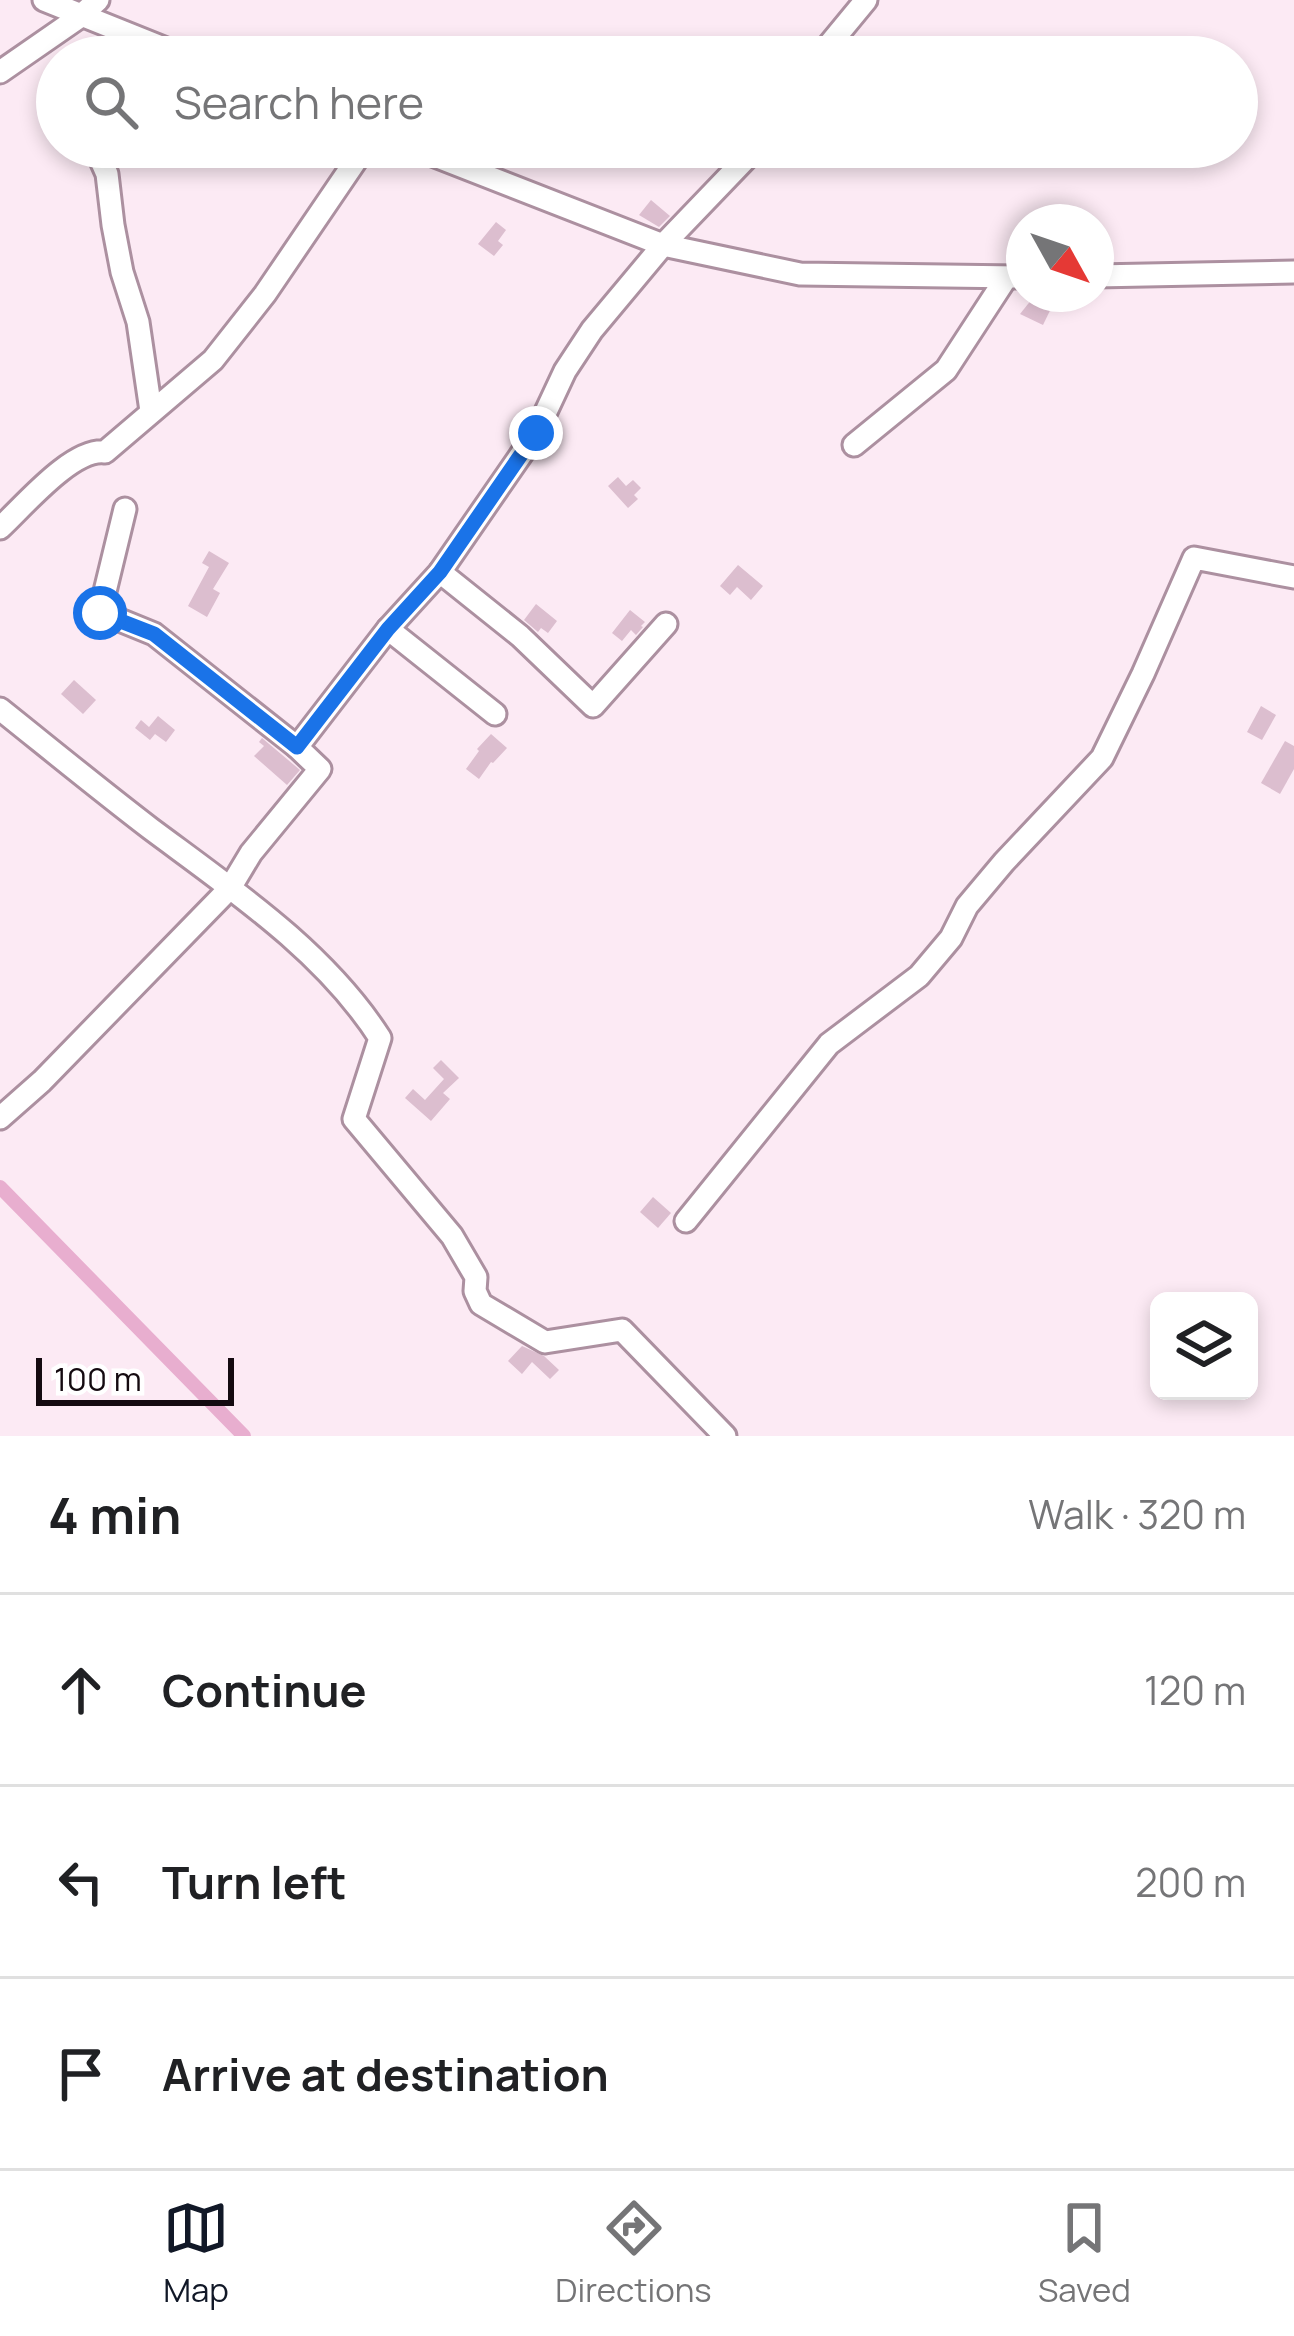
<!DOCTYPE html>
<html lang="en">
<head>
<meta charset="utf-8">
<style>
  :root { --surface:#fff; --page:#f6f6f6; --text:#202124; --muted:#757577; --line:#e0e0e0; --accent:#111827 }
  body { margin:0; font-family:Manrope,sans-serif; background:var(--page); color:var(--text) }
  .controls { position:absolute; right:36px; bottom:36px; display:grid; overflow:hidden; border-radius:18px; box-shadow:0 6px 18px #0003 }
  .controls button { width:108px; height:108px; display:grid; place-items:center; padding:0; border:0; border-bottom:3px solid var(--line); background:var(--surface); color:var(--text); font:60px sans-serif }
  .compass { position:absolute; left:1006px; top:204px; width:108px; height:108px; border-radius:50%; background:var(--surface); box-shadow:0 6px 18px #0003; rotate:130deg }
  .scale { position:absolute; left:36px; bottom:30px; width:198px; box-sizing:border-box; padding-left:12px; border:6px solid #140a10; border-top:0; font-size:33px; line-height:42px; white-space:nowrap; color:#140a10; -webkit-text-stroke:9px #fff; paint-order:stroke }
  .stop { position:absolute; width:36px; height:36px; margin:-27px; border:9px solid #1a73e8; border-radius:50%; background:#fff }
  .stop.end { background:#1a73e8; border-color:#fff; box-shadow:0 3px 12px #0008 }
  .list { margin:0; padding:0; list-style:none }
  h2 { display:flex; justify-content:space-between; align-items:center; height:156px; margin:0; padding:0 48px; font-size:51px }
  h2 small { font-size:39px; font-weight:400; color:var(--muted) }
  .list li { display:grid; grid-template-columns:78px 1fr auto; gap:36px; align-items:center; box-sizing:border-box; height:192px; padding:0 48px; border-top:3px solid var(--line) }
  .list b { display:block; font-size:45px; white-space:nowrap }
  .list em { font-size:39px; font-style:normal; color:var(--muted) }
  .icon { flex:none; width:66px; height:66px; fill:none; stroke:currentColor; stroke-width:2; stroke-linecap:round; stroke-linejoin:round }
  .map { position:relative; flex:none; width:1294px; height:1436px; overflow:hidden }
  .search { position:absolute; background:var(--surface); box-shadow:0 6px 18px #0003; left:36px; right:36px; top:36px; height:132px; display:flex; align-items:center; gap:30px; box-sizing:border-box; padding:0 42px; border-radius:66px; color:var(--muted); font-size:45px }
  .sheet { height:732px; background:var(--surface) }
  nav { display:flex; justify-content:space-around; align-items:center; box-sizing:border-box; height:168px; border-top:3px solid var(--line); background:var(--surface); font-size:33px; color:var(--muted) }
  nav a { display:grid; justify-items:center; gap:6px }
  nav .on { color:var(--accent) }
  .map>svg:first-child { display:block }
</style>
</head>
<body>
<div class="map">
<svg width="1294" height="1436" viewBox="0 0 1294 1436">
  <rect width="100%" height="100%" fill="#fceaf4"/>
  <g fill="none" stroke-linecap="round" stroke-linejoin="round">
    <!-- canal -->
    <path stroke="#e8aecf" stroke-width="14" d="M 0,1187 L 244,1436"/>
  </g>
  <!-- building -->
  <g fill="#dcbecf">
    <path d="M 651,200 L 670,216 L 659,227 L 639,215 Z"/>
    <path d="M 496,222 L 506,230 L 498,241 L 503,245 L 494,256 L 478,244 Z"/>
    <path d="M 1036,294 L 1058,294 L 1043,325 L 1020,314 Z"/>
    <path d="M 618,477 L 626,486 L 633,480 L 641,488 L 634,495 L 638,499 L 628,508 L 608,486 Z"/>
    <path d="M 209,551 L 229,563 L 213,589 L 220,593 L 207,617 L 188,606 L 209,567 L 202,563 Z"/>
    <path d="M 738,565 L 763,586 L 751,600 L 737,587 L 730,595 L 720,586 Z"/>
    <path d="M 536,604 L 557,621 L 548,633 L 541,628 L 538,632 L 524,620 Z"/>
    <path d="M 630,610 L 645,622 L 641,626 L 643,627 L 636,635 L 631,630 L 622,641 L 612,633 Z"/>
    <path d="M 74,680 L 96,700 L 83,714 L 61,694 Z"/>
    <path d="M 1261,706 L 1276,715 L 1262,740 L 1247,732 Z"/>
    <path d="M 158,716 L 175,730 L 166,742 L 155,734 L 150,740 L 135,728 L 141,720 L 149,727 Z"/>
    <path d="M 491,734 L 507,748 L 493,763 L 491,762 L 479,779 L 466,769 L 479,751 L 477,749 Z"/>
    <path d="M 262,738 L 300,770 L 287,785 L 254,756 L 264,746 L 259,742 Z"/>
    <path d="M 1285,741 L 1294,746 L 1294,769 L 1280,794 L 1261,783 Z"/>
    <path d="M 441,1060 L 459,1078 L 443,1093 L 450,1099 L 431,1121 L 405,1098 L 413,1089 L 425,1100 L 444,1079 L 433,1068 Z"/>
    <path d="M 653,1197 L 671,1213 L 658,1228 L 640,1212 Z"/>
    <path d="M 522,1346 L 544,1356 L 559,1370 L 550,1379 L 532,1362 L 522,1374 L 508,1361 Z"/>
  </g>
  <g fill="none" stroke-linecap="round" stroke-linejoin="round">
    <defs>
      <g id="minor">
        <path d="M 44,0 L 186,57"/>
        <path d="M 819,57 L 866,0"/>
        <path d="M 0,72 L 78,18 L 98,0"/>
        <path d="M 95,147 L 107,174 L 113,225 L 122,272 L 138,322 L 151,411"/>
        <path d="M 412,147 L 663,245 L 800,274 L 1024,277"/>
        <path d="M 1096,276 L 1294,272"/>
        <path d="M 854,445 L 946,370 L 1006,278"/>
        <path d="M 125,509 L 100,612 L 154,634 L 297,747"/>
        <path d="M 0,528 C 24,506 72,448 105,452 L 213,360 L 265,294 L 365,147"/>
        <path d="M 440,572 L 520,636 L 593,706 L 666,624"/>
        <path d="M 388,629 L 495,714"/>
        <path d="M 0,709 C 50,749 100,790 151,829 C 233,890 325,952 380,1038 L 354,1119 L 452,1236 L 476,1277 L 475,1291 L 481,1304 L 545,1342 L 622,1330 L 725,1436"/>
        <path d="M 0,1118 L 42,1081 L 230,888 L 251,853 L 320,769 L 297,747 L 388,629 L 440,572 L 536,433 L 565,371 L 592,330 L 663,245 L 757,147"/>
        <path d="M 686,1221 L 829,1044 L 919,976 L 951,938 L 967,906 L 1004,862 L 1102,758 L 1143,674 L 1194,558 L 1294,577"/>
      </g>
    </defs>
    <!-- minor casing -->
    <use href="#minor" stroke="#ac90a0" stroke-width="27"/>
    <!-- minor -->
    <use href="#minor" stroke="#fff" stroke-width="21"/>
  </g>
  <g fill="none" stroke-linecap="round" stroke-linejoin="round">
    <!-- route -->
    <path stroke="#1a73e8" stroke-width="15" d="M 100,613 L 154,634 L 297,747 L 388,629 L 440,572 L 536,433"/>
  </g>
</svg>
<div class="controls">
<button><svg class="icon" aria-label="layers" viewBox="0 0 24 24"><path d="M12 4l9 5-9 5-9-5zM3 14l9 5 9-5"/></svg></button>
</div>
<svg class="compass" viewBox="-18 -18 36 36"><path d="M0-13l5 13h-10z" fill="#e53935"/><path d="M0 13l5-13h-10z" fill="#757577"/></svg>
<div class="scale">100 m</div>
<div class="stop" style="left:100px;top:613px"></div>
<div class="stop end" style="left:536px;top:433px"></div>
<div class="search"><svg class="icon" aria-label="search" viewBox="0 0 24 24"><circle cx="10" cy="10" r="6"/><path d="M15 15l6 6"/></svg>Search here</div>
</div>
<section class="sheet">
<h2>4 min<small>Walk · 320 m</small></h2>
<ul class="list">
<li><svg class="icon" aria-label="ahead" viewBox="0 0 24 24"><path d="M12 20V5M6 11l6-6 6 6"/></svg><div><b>Continue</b></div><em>120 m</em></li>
<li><svg class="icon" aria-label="left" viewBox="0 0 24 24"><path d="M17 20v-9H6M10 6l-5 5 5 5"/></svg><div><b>Turn left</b></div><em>200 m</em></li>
<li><svg class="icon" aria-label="arrive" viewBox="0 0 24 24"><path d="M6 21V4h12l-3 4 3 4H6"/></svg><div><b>Arrive at destination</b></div></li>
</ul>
</section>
<nav>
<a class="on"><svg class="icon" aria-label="map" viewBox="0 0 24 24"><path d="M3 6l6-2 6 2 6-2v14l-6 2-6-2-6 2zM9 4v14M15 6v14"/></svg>Map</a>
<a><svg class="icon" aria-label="directions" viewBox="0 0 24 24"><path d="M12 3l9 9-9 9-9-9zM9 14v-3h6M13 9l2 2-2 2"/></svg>Directions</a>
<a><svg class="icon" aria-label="saved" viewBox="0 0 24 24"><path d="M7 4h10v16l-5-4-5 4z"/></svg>Saved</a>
</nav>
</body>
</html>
